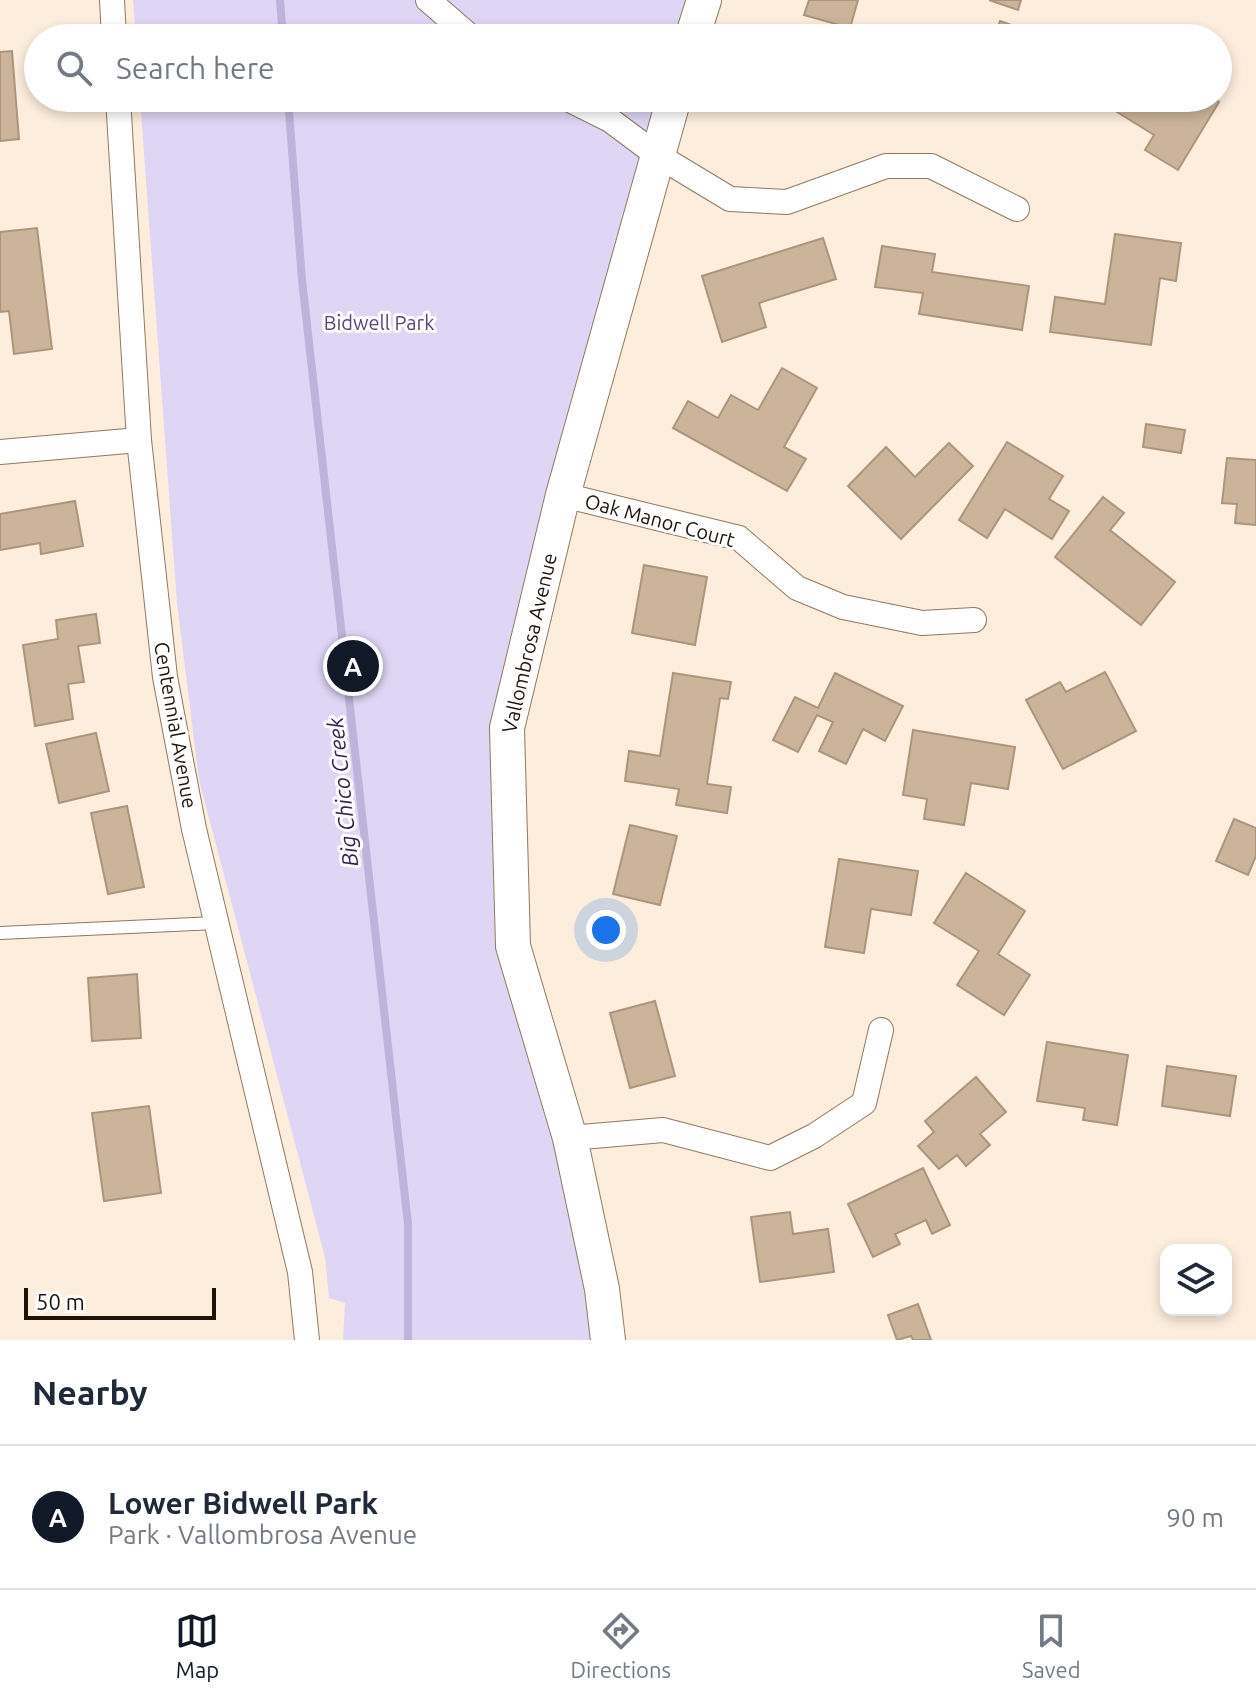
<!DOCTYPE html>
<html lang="en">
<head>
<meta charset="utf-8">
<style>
  :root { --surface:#fff; --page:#f6f6f7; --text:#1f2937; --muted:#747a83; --line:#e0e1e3; --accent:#111827 }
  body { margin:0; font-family:Ubuntu,sans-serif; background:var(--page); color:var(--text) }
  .controls { position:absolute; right:24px; bottom:24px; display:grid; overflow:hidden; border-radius:16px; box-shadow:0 4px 12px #0003 }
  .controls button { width:72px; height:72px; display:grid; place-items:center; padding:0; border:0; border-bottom:2px solid var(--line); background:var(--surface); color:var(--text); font:40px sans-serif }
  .scale { position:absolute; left:24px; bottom:20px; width:192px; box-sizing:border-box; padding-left:8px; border:4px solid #1c130a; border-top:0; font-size:22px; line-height:28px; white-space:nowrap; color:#1c130a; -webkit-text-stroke:6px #fff; paint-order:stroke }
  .you { position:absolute; left:606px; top:930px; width:28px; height:28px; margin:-20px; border:6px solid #fff; border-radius:50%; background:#1a73e8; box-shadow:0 0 0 12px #1a73e833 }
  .badge { display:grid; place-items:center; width:52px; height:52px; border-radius:50%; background:var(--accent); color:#fff; font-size:26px; font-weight:700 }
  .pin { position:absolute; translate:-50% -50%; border:4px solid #fff; box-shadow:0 2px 8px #0006 }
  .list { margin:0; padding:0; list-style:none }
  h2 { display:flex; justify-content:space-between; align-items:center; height:104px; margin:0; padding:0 32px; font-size:34px }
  h2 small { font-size:26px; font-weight:400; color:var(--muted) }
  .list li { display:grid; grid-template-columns:52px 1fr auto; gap:24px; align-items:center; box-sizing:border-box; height:144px; padding:0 32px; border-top:2px solid var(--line) }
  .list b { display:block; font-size:30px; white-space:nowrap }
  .list p { margin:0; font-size:26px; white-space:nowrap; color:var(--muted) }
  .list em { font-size:26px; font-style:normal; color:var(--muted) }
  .icon { flex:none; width:44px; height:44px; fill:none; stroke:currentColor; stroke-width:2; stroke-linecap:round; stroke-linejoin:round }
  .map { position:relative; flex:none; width:1256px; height:1340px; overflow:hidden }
  .search { position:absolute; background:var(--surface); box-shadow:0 4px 12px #0003; left:24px; right:24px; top:24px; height:88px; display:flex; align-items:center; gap:20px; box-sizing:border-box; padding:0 28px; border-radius:44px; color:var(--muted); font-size:30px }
  .sheet { height:248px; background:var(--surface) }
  nav { display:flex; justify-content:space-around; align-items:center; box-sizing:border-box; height:112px; border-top:2px solid var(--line); background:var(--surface); font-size:22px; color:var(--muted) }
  nav a { display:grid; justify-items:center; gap:4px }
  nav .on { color:var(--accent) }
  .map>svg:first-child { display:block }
</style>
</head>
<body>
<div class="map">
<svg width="1256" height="1340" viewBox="0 0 1256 1340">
  <rect width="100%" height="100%" fill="#fceddd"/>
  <!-- green -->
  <g fill="#ded6f4">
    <path d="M 133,0 L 704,0 L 692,38 L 136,38 Z"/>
    <path d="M 140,98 L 674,98 L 507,728 L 513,946 L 599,1340 L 343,1340 L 345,1303 L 329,1298 L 325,1257 L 199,780 L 177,603 Z"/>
  </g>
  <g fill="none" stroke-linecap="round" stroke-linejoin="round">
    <!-- stream -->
    <g stroke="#beb3da" stroke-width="8">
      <path d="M 280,0 L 283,38"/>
      <path d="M 288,98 L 302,280 L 408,1224 L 408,1340"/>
    </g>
  </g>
  <!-- building -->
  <g fill="#ccb49a" stroke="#ac957c" stroke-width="2">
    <path d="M 809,0 L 858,0 L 850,28 L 804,15 Z"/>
    <path d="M 989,0 L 1021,0 L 1018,10 Z"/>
    <path d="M 1000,21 L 1048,38 L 994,38 Z"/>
    <path d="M 12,51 L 19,139 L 0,141 L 0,52 Z"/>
    <path d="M 1103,98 L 1214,98 L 1219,102 L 1178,170 L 1145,150 L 1154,135 L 1101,102 Z"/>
    <path d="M 37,228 L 52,349 L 14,354 L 9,311 L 0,312 L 0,232 Z"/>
    <path d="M 1115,234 L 1181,243 L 1176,281 L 1160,278 L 1151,345 L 1050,332 L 1055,297 L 1105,304 Z"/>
    <path d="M 823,238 L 836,279 L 759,303 L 766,327 L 722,342 L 702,276 Z"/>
    <path d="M 882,246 L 935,254 L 932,272 L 1029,286 L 1022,330 L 919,314 L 923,293 L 875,287 Z"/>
    <path d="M 782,368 L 817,388 L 784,447 L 806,459 L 787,491 L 673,428 L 688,401 L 718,418 L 731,395 L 758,410 Z"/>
    <path d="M 1146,424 L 1185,430 L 1181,453 L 1143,447 Z"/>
    <path d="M 1007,442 L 1063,476 L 1049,499 L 1069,511 L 1052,539 L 1005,509 L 987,538 L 959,520 Z"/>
    <path d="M 949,443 L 973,466 L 901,539 L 848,486 L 886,447 L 915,477 Z"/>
    <path d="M 1227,458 L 1256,460 L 1256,525 L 1235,523 L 1237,504 L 1222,503 Z"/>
    <path d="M 1103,497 L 1124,513 L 1110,530 L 1175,582 L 1141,625 L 1055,557 Z"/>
    <path d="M 75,501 L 83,546 L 41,554 L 40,543 L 0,550 L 0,514 Z"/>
    <path d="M 644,565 L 707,577 L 695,645 L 632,633 Z"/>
    <path d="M 96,614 L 100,643 L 78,646 L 84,682 L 68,684 L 73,719 L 35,726 L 23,645 L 58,639 L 56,620 Z"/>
    <path d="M 1105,672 L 1136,731 L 1063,769 L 1026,700 L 1060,682 L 1066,692 Z"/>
    <path d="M 673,673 L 731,682 L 728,699 L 720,698 L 707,784 L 731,787 L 727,813 L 676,805 L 679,789 L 625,781 L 629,751 L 660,756 Z"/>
    <path d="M 835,673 L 903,706 L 885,741 L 863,729 L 846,764 L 819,751 L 833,722 L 817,715 L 798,752 L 773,740 L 795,697 L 818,708 Z"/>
    <path d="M 913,730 L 1015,747 L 1008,789 L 971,783 L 964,825 L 924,819 L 927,799 L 903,795 Z"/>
    <path d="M 96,733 L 109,791 L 59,803 L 46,744 Z"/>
    <path d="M 127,806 L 144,887 L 108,894 L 91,813 Z"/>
    <path d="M 1234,819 L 1256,828 L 1256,856 L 1248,875 L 1216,861 Z"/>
    <path d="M 630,825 L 677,836 L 660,905 L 613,894 Z"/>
    <path d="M 839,859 L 918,871 L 911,915 L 871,909 L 864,953 L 825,947 Z"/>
    <path d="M 966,873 L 1025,911 L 998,954 L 1030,975 L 1004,1015 L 957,985 L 979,951 L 934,923 Z"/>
    <path d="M 137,974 L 141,1038 L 92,1041 L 88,978 Z"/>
    <path d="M 655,1001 L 675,1076 L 630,1088 L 610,1013 Z"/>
    <path d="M 1047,1042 L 1128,1055 L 1117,1125 L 1083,1120 L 1085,1108 L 1037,1101 Z"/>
    <path d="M 1167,1066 L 1236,1076 L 1230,1116 L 1162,1106 Z"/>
    <path d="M 976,1077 L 1006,1112 L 980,1134 L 990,1145 L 966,1166 L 957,1155 L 939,1169 L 918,1146 L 934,1132 L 925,1121 Z"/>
    <path d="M 149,1106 L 161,1193 L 104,1201 L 92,1113 Z"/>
    <path d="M 923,1168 L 950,1225 L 932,1234 L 926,1220 L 895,1234 L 900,1244 L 873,1257 L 848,1204 Z"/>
    <path d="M 790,1212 L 793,1234 L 828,1229 L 834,1272 L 760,1282 L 751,1217 Z"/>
    <path d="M 918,1304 L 931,1340 L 913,1340 L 911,1336 L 897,1340 L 888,1315 Z"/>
  </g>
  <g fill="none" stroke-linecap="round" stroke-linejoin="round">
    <defs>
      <path id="lane" d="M 0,933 L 216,923"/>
      <g id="street">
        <path d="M 112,0 L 114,38"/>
        <path d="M 428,0 L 472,38"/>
        <path d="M 118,98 L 139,440 L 165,677 L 194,829 L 300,1272 L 307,1340"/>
        <path d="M 566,98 L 610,120 L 657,155 L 730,199 L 787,202 L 886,166 L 931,166 L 1017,209"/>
        <path d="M 0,452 L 139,440"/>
        <path d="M 563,495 L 739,538 L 797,588 L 843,607 L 922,623 L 974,620"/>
        <path d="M 570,1138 L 663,1130 L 770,1158 L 814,1136 L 864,1103 L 881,1030"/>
      </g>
      <g id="secondary">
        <path d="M 692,38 L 704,0"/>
        <path d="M 608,1340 L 602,1289 L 570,1138 L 513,946 L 507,728 L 563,495 L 674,98"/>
      </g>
    </defs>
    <!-- lane casing -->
    <use href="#lane" stroke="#8f7961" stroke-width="14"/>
    <!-- street casing -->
    <use href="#street" stroke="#8f7961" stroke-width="26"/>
    <!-- secondary casing -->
    <use href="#secondary" stroke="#8f7961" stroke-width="36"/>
    <!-- lane -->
    <use href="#lane" stroke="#fff" stroke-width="12"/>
    <!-- street -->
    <use href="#street" stroke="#fff" stroke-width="24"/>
    <!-- secondary -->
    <use href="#secondary" stroke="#fff" stroke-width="34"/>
  </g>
  <g text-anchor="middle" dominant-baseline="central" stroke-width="6" stroke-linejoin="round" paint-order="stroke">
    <!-- park labels -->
    <g font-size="20" fill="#574679" stroke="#fff">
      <text x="379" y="322">Bidwell Park</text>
    </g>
    <!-- street labels -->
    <g font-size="20" fill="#1c130a" stroke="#fff">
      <text transform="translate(660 520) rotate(15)">Oak Manor Court</text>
      <text transform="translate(529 643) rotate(-77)">Vallombrosa Avenue</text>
      <text transform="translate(176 725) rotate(80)">Centennial Avenue</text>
    </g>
    <!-- water labels -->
    <g font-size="22" font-style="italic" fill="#342252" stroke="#fff">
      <text transform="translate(342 792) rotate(-96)">Big Chico Creek</text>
    </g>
  </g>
</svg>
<div class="controls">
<button><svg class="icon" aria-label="layers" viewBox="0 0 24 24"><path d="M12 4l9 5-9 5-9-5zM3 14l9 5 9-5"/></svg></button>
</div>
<div class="scale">50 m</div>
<div class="you"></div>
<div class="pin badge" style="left:353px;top:666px">A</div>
<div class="search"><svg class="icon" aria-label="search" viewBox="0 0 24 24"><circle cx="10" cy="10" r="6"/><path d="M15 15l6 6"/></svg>Search here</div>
</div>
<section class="sheet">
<h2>Nearby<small></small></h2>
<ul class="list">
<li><span class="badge">A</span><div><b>Lower Bidwell Park</b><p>Park · Vallombrosa Avenue</p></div><em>90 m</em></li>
</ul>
</section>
<nav>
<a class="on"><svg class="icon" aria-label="map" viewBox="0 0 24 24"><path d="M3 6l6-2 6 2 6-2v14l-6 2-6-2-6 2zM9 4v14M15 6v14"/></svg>Map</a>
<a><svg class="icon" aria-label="directions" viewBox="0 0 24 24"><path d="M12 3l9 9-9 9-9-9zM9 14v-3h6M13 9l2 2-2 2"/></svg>Directions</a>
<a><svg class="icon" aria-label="saved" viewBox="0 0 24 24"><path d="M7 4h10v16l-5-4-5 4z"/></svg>Saved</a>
</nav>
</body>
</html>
